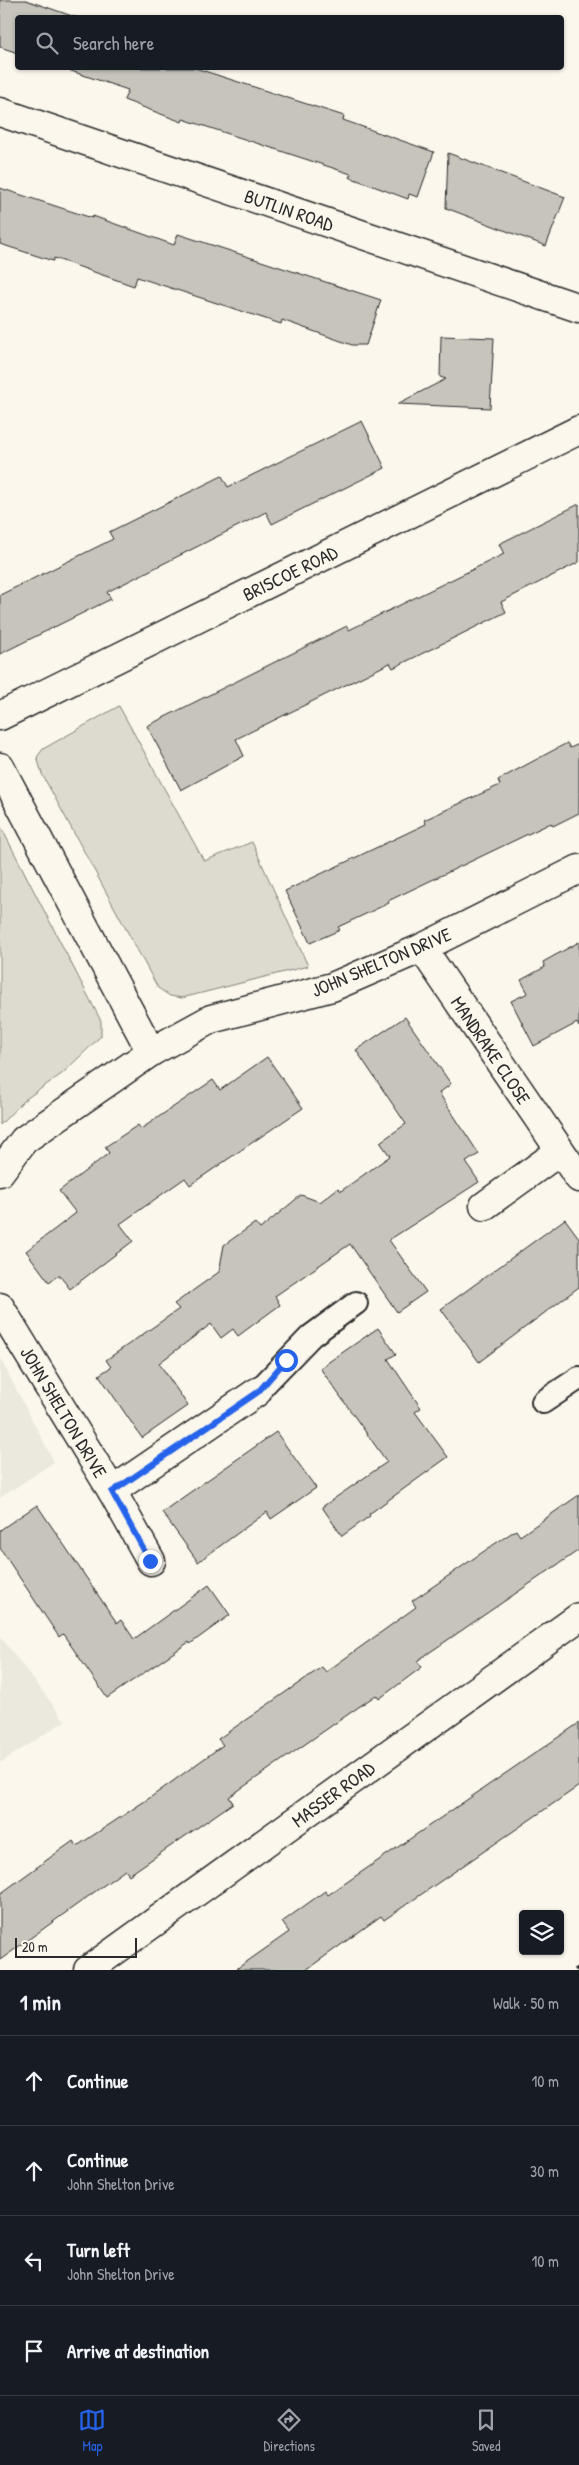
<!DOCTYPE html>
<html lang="en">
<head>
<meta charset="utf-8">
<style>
  :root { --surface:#171b24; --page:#242831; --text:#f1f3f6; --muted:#9ea1a6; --line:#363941; --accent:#2563eb }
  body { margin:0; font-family:"Patrick Hand",sans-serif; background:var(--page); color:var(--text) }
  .controls { position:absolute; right:15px; bottom:15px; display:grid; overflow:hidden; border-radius:5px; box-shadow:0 1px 4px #0004 }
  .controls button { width:45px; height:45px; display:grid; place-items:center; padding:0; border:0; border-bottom:1px solid var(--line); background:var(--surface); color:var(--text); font:25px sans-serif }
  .scale { position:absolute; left:15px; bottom:12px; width:122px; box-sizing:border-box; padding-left:5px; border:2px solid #2b2b2b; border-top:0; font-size:14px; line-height:18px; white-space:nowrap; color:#2b2b2b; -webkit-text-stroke:4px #fbf7ec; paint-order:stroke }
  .stop { position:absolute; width:15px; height:15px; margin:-11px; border:4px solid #2563eb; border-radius:50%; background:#fff }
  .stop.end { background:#2563eb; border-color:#fff; box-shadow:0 1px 5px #0008 }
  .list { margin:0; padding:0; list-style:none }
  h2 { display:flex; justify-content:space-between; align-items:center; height:65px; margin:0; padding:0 20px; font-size:21px }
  h2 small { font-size:16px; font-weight:400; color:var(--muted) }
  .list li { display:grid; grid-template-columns:32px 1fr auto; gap:15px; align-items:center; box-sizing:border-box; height:90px; padding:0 20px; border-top:1px solid var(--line) }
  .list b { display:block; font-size:19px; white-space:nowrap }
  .list p { margin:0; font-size:16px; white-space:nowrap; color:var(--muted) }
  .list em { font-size:16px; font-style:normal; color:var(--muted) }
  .icon { flex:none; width:28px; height:28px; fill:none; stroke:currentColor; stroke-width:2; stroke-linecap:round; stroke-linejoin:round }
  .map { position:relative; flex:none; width:579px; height:1970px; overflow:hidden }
  .search { position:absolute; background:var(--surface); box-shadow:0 1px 4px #0004; left:15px; right:15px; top:15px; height:55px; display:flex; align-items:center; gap:12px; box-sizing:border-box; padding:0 18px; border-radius:5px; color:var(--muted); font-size:19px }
  .sheet { height:425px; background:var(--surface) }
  nav { display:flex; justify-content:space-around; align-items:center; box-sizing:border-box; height:70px; border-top:1px solid var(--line); background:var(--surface); font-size:14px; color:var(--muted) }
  nav a { display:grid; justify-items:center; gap:2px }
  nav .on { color:var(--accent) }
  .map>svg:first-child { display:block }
</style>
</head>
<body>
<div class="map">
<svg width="579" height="1970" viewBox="0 0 579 1970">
  <rect width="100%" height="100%" fill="#fbf7ec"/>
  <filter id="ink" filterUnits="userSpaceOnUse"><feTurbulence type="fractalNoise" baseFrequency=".02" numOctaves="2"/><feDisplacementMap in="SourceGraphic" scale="10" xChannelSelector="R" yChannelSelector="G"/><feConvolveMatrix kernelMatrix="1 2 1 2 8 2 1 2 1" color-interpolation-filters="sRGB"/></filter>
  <g filter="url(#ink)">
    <!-- built -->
    <g fill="#ebe8de">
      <path d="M 0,1358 L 54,1462 L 0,1498 Z"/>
      <path d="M 0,1636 L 65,1721 L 0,1763 Z"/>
    </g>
    <!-- green -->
    <g fill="#dddad0" stroke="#84827e">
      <path d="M 119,706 L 204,861 L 252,842 L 308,966 L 182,998 L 170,996 L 158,988 L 42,774 L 37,757 L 43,749 Z"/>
      <path d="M 0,825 L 101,1021 L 101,1036 L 63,1073 L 23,1101 L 0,1125 Z"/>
    </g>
    <!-- building -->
    <g fill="#c7c4bc" stroke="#2b2b2b">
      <path d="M 0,0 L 26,0 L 78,18 L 18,18 L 18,53 L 0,47 Z"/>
      <path d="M 62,68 L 195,68 L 344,116 L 343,120 L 434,152 L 418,197 L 409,194 L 408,199 L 349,177 L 351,174 L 183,119 L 182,122 L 124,100 L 128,90 Z"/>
      <path d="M 448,153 L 565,197 L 546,246 L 446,208 Z"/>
      <path d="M 0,188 L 92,218 L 93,216 L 174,245 L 178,234 L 381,300 L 366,345 L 352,345 L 282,320 L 281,324 L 137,277 L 134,286 L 54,258 L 53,261 L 0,244 Z"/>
      <path d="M 441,336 L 494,338 L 490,408 L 397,404 L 446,379 L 440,377 Z"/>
      <path d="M 362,421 L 385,468 L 272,524 L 266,512 L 107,592 L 111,599 L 0,654 L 0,595 L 113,539 L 109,532 L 222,476 L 228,487 Z"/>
      <path d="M 579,504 L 579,562 L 501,602 L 506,612 L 393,668 L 390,663 L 236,739 L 244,756 L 181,790 L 147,726 L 347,626 L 349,630 L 504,554 L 499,544 Z"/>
      <path d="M 567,743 L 570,748 L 579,744 L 579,813 L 553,826 L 551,823 L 388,901 L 389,903 L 338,927 L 340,930 L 310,943 L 285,891 L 426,824 L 424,820 L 500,785 L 498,780 Z"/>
      <path d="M 579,942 L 579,1027 L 577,1023 L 534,1046 L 511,1001 L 528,993 L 521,980 L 545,967 L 543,962 Z"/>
      <path d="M 405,1017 L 451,1084 L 439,1093 L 479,1154 L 466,1162 L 479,1182 L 389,1240 L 426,1292 L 397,1312 L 350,1244 L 275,1296 L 280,1305 L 238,1336 L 233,1329 L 221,1338 L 211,1324 L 159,1363 L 188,1406 L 142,1438 L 99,1375 L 111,1367 L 106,1360 L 179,1309 L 174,1304 L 219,1272 L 224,1245 L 255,1223 L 260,1229 L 301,1195 L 320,1202 L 338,1188 L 341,1191 L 390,1156 L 380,1142 L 406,1124 L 356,1050 Z"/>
      <path d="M 267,1057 L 303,1108 L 190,1185 L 185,1178 L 120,1224 L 133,1241 L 70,1289 L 59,1275 L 49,1282 L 26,1251 L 76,1213 L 59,1191 L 109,1153 L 105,1147 L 138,1125 L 141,1129 L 213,1080 L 220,1090 Z"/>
      <path d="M 565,1219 L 579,1238 L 579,1287 L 479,1362 L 441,1309 Z"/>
      <path d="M 378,1328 L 396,1354 L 388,1359 L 421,1408 L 415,1412 L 448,1457 L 369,1514 L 370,1516 L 342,1536 L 322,1507 L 387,1462 L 320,1368 Z"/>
      <path d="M 276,1432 L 316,1488 L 271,1519 L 267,1512 L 198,1562 L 162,1512 Z"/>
      <path d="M 579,1495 L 579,1550 L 417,1661 L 422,1667 L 379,1699 L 376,1695 L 229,1797 L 233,1803 L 129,1875 L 125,1870 L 0,1960 L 0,1894 L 73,1841 L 77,1846 L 151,1797 L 223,1745 L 218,1739 L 322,1667 L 326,1672 L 416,1607 L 412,1601 L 493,1545 L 516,1530 L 520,1536 Z"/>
      <path d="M 37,1505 L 117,1623 L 121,1620 L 134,1639 L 209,1585 L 230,1615 L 190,1644 L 189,1642 L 107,1698 L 63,1634 L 59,1637 L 0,1548 L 0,1530 Z"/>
      <path d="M 579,1723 L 579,1786 L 384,1920 L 381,1916 L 306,1970 L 235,1970 L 289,1932 L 282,1922 L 325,1891 L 328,1895 Z"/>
    </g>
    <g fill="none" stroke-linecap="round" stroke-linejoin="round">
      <defs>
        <g id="lane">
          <path d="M 257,1392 L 311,1336 L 356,1303"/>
          <path d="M 543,1402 L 579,1378"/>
        </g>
        <g id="street">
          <path d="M 0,112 L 579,308"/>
          <path d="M 0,716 L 579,430"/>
          <path d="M 0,767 L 151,1052"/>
          <path d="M 422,948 L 579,1178"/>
          <path d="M 0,1172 L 24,1140 L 151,1052 L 211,1019 L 332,987 L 422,948 L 579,869"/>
          <path d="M 484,1206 L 560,1151"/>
          <path d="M 0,1307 L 112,1491 L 151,1561"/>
          <path d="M 112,1491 L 257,1392"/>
          <path d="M 88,1970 L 579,1617"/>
        </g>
      </defs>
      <!-- lane casing -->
      <use href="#lane" stroke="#2b2b2b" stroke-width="26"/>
      <!-- street casing -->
      <use href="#street" stroke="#2b2b2b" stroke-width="31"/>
      <!-- lane -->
      <use href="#lane" stroke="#fbf7ec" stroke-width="22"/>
      <!-- street -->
      <use href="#street" stroke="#fbf7ec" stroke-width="28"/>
      <!-- rail -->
      <path stroke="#2b2b2b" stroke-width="4" stroke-dasharray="8 4" stroke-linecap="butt" d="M 575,1970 L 579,1967"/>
    </g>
  </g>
  <g fill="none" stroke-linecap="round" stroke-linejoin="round" filter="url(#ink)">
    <!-- route -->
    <path stroke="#2563eb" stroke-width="6" d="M 150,1561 L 112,1492 L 258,1392 L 286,1360"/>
  </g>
  <g text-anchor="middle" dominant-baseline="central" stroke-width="4" stroke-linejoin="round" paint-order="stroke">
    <!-- street labels -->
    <g font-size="19" fill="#2b2b2b" stroke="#fbf7ec">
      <text transform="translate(289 210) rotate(19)">BUTLIN ROAD</text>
      <text transform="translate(290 573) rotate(-26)">BRISCOE ROAD</text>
      <text transform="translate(381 962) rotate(-23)">JOHN SHELTON DRIVE</text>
      <text transform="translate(491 1050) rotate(56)">MANDRAKE CLOSE</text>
      <text transform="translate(64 1412) rotate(59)">JOHN SHELTON DRIVE</text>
      <text transform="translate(333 1794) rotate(-36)">MASSER ROAD</text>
    </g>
  </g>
</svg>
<div class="controls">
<button><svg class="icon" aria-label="layers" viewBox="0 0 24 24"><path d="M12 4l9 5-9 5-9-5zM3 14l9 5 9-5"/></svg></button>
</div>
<div class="scale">20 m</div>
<div class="stop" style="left:286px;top:1360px"></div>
<div class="stop end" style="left:150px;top:1561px"></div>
<div class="search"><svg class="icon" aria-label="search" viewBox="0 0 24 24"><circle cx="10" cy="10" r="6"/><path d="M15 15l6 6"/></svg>Search here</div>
</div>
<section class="sheet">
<h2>1 min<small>Walk · 50 m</small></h2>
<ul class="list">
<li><svg class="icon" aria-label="ahead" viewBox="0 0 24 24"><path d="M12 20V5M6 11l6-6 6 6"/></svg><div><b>Continue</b></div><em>10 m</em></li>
<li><svg class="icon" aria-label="ahead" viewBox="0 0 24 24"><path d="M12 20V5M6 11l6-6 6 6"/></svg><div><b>Continue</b><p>John Shelton Drive</p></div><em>30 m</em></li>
<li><svg class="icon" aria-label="left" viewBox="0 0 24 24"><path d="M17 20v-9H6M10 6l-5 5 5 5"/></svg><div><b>Turn left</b><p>John Shelton Drive</p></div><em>10 m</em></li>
<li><svg class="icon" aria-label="arrive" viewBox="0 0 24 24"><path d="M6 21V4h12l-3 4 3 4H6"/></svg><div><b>Arrive at destination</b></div></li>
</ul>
</section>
<nav>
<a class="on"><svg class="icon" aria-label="map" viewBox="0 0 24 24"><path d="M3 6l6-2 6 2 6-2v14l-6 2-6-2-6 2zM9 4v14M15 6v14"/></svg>Map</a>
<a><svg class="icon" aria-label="directions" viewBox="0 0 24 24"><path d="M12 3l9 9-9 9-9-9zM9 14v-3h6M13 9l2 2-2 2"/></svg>Directions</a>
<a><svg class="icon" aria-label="saved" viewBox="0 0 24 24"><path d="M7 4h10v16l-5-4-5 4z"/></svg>Saved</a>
</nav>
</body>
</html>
